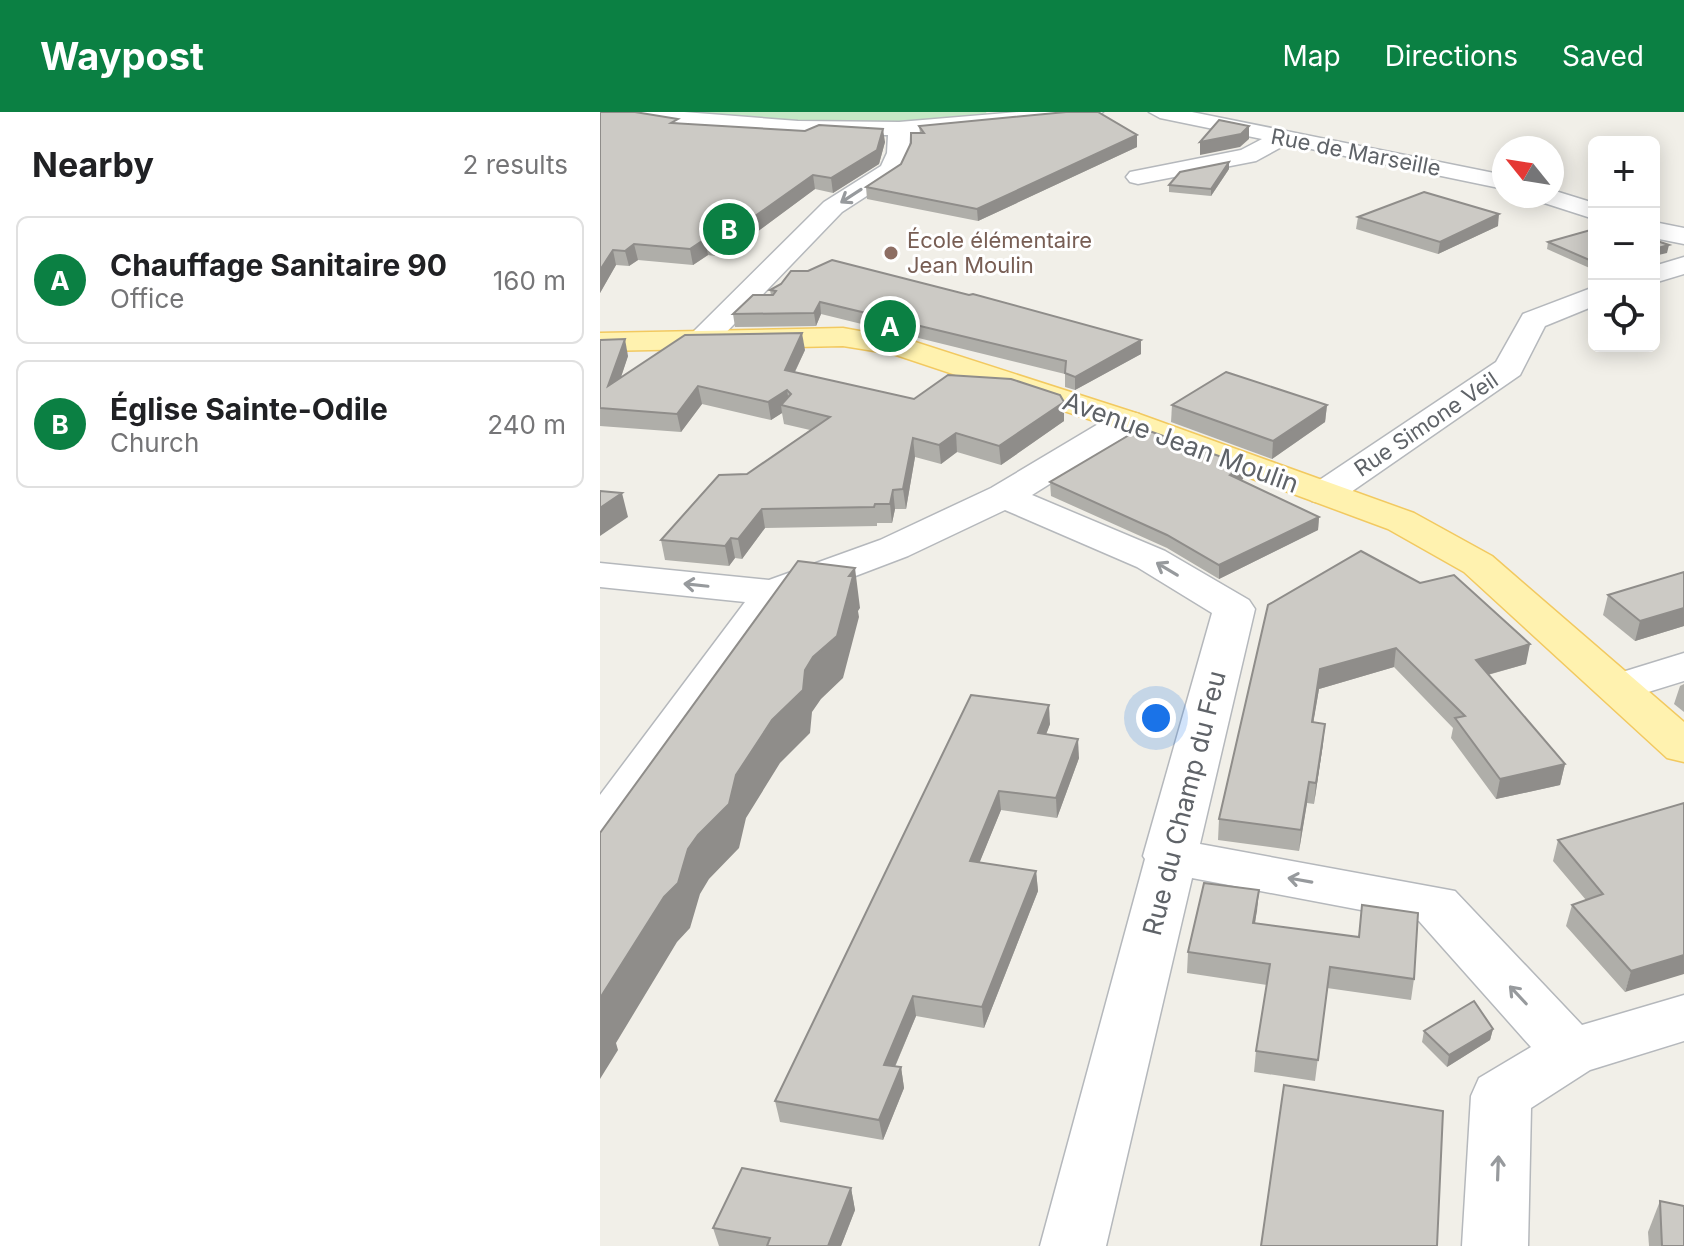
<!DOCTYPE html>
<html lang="en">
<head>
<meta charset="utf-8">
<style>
  :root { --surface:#fff; --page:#f2f2f2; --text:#202124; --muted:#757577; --line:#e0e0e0; --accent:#0b8043 }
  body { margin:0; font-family:Inter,sans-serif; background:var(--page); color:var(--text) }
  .controls { position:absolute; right:24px; top:24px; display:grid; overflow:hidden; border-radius:12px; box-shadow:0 4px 20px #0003 }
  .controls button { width:72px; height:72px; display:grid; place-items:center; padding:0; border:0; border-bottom:2px solid var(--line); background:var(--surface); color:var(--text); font:40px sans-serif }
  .compass { position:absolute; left:892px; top:24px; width:72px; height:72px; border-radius:50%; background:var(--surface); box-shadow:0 4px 20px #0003; rotate:300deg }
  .you { position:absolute; left:556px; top:606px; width:28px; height:28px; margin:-20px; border:6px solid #fff; border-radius:50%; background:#1a73e8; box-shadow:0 0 0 12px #1a73e833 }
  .badge { display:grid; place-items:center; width:52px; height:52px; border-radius:50%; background:var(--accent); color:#fff; font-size:26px; font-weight:700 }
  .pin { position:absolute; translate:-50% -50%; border:4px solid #fff; box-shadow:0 2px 8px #0006 }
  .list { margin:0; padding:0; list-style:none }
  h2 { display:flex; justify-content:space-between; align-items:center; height:104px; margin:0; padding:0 32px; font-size:34px }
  h2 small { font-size:26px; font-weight:400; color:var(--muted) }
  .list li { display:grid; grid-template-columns:52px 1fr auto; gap:24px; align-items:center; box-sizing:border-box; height:128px; margin:0 16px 16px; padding:0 16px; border:2px solid var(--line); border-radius:12px }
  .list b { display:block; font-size:30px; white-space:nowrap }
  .list p { margin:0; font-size:26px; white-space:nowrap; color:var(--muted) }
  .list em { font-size:26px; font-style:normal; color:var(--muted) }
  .icon { flex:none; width:44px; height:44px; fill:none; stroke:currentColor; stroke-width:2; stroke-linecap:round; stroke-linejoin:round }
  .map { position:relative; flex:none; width:1084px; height:1134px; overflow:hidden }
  header { display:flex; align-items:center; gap:48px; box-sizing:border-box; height:112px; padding:0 40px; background:var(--accent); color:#fff }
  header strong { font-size:38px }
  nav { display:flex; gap:44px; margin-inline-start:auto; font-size:28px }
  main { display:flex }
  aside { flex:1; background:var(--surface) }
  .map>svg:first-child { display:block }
</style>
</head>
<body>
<header>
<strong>Waypost</strong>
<nav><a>Map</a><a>Directions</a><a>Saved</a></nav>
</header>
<main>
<aside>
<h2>Nearby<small>2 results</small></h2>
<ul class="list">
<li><span class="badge">A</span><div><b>Chauffage Sanitaire 90</b><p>Office</p></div><em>160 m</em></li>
<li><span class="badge">B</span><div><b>Église Sainte-Odile</b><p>Church</p></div><em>240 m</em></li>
</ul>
</aside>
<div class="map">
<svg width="1084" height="1134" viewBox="0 0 1084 1134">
  <rect width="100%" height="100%" fill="#f1efe8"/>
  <!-- green -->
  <path fill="#c5e8c5" d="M 77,0 L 386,0 L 388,5 L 287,12 L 176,9 Z"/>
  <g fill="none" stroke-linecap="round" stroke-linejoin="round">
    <defs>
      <g id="minor">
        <path d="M 0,0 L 84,0 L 198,9 L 299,10 L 419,0 L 503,0 L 492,6 L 310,23 L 309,41 L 299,63 L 242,100 L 114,233 L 103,236 L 92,233 L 88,227 L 92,221 L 224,90 L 281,54 L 287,41 L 288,23 L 198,23 L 8,6 L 1,4 Z"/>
        <path d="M 549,0 L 592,0 L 904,63 L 904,77 L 687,32 L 656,49 L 538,72 L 530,70 L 526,65 L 530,60 L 641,38 L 662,27 L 560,6 Z"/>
        <path d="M 952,78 L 994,91 L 994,107 L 938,89 L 935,84 L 952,84 Z"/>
        <path d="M 1054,110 L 1084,116 L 1084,132 L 1054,126 Z"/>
        <path d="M 1084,145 L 1084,162 L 1054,171 L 1054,154 Z"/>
        <path d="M 994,175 L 994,194 L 945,214 L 920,263 L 738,389 L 725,392 L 712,389 L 707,381 L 712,373 L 896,250 L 923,202 Z"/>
        <path d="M 527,299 L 539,302 L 544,309 L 539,316 L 432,383 L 565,439 L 649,488 L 655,497 L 600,732 L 855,779 L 982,913 L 1084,883 L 1084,929 L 990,958 L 931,996 L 928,1134 L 862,1134 L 871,984 L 879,966 L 931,935 L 819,809 L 592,766 L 506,1134 L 440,1134 L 545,747 L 543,744 L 612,501 L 537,455 L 405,398 L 308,444 L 187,490 L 18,731 L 0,736 L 0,683 L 145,490 L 0,475 L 0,451 L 169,468 L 280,428 L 391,376 L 515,302 Z"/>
        <path d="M 1084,541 L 1084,569 L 1019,589 L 1003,586 L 997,576 L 1003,566 Z"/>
      </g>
      <path id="major" d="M 243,216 L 309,228 L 539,302 L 814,401 L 892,444 L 1084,610 L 1084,650 L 1067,646 L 864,460 L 788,417 L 515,316 L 293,242 L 243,234 L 0,239 L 0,221 Z"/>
    </defs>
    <!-- minor casing -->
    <use href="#minor" stroke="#b5b8bc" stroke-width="3"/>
    <!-- major casing -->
    <use href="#major" stroke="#f2c960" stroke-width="3"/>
    <!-- minor -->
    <use href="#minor" fill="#fff" fill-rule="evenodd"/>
    <!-- major -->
    <use href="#major" fill="#fff2af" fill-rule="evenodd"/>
  </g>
  <!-- wall -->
  <g fill="#afaea9">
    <path d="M 0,0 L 79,11 L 285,30 L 279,52 L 233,81 L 215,77 L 123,145 L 108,143 L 93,153 L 38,148 L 29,154 L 16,153 L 0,181 Z"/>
    <path d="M 319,14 L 537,35 L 378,109 L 267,87 L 266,75 L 301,52 L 320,21 Z"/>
    <path d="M 629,57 L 611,84 L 569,80 L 569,73 Z"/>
    <path d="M 758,105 L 898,114 L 838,142 L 756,117 Z"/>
    <path d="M 994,117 L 994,158 L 947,137 L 948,130 Z"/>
    <path d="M 170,178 L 541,242 L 475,278 L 465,275 L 465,262 L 221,202 L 216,214 L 135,215 L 133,202 L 171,183 Z"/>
    <path d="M 0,228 L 28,244 L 21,265 L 205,238 L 195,260 L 314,287 L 464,290 L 464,309 L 401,353 L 357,340 L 341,352 L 315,345 L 306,397 L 295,397 L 292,411 L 277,411 L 277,414 L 165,416 L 142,447 L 135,446 L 129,454 L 65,448 L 61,428 L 147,362 L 210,318 L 184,312 L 182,301 L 171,308 L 102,292 L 81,320 L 0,314 Z"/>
    <path d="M 572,293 L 727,293 L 725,310 L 672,347 L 571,310 Z"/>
    <path d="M 643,367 L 641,368 L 719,405 L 718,418 L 619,467 L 567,436 L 451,384 L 450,370 Z"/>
    <path d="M 1084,460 L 1084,514 L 1035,529 L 1003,503 L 1008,483 Z"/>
    <path d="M 668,493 L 926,552 L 888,563 L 965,652 L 960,673 L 896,687 L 851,626 L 853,616 L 794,555 L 719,577 L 713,611 L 723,632 L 714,692 L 707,691 L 699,739 L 618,728 L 619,707 Z"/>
    <path d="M 1084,572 L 1084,600 L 1074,592 L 1080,574 Z"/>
    <path d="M 371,583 L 450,612 L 446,622 L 479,646 L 457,706 L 401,698 L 379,751 L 436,759 L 438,779 L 384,916 L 316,904 L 295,955 L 301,955 L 304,976 L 283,1028 L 180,1010 L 175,989 Z"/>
    <path d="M 1084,691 L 1025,880 L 966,814 L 972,793 L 986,788 L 953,749 L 958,728 Z"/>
    <path d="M 659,778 L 655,812 L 814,867 L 811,888 L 727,876 L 715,969 L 654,960 L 656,939 L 667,873 L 587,861 L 588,840 Z"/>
    <path d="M 893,917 L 890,928 L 847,955 L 822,930 L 824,919 Z"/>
    <path d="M 251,1076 L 255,1098 L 241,1134 L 119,1134 L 113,1116 Z"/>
    <path d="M 1060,1089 L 1084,1134 L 1049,1134 L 1048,1120 Z"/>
  </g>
  <!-- shaded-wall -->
  <g fill="#8f8d8a">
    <path d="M 649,14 L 649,27 L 640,35 L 600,43 L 600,30 Z"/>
    <path d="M 283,17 L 285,30 L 279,52 L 233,81 L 231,66 Z"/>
    <path d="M 537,23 L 537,35 L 378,109 L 377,97 Z"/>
    <path d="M 629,50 L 629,57 L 611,84 L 611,77 Z"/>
    <path d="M 213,63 L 215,77 L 123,145 L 120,129 Z"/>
    <path d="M 899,102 L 898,114 L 838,142 L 840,130 Z"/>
    <path d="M 105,127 L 108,143 L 93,153 L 90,137 Z"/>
    <path d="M 34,132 L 38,148 L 29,154 L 25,139 Z"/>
    <path d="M 1069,133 L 1067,141 L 1054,144 L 1054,137 Z"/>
    <path d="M 13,138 L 16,153 L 0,181 L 0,158 Z"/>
    <path d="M 220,190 L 221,202 L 216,214 L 214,201 Z"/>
    <path d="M 202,221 L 205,238 L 187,276 L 185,258 Z"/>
    <path d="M 25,227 L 28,244 L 12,292 L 8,274 Z"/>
    <path d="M 541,228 L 541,242 L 475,278 L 475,265 Z"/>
    <path d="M 98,274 L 102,292 L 81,320 L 77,302 Z"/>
    <path d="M 187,278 L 190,296 L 181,293 L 182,301 L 171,308 L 168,290 Z"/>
    <path d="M 464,290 L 464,309 L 401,353 L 399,334 Z"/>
    <path d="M 727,293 L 725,310 L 672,347 L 673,329 Z"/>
    <path d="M 356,321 L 357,340 L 341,352 L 339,333 Z"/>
    <path d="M 313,326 L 315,345 L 306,397 L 303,377 Z"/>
    <path d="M 644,353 L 643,367 L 629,376 L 630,363 Z"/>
    <path d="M 293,378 L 295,397 L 292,411 L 290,392 Z"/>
    <path d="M 22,381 L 28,405 L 0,424 L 0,396 Z"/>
    <path d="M 162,397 L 165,416 L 142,447 L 138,427 Z"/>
    <path d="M 719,405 L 718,418 L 619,467 L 619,453 Z"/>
    <path d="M 131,426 L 135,446 L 129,454 L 125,434 Z"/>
    <path d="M 255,456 L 260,496 L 258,499 L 259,505 L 243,566 L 221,587 L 212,600 L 210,621 L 180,651 L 146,706 L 139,736 L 109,767 L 100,782 L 90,816 L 77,830 L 16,931 L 18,938 L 0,967 L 0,886 L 88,737 L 205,558 L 249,464 Z"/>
    <path d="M 1084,496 L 1084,514 L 1035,529 L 1040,509 Z"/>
    <path d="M 930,532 L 926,552 L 872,567 L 876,548 Z"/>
    <path d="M 796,536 L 794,555 L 719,577 L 710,630 L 720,557 Z"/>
    <path d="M 449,593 L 450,612 L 439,641 L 438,621 Z"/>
    <path d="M 725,612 L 723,632 L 714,692 L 716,671 Z"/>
    <path d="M 478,627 L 479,646 L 457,706 L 456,686 Z"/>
    <path d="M 965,652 L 960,673 L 896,687 L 900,667 Z"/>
    <path d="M 709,670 L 707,691 L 699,739 L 701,718 Z"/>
    <path d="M 399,679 L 401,698 L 372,769 L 370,749 Z"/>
    <path d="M 436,759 L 438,779 L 384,916 L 382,895 Z"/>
    <path d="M 659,778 L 657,799 L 651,832 L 653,811 Z"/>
    <path d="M 1084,843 L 1084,862 L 1025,880 L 1031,859 Z"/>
    <path d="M 313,884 L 316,904 L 287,973 L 284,953 Z"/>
    <path d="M 893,917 L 890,928 L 847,955 L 849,943 Z"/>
    <path d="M 301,955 L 304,976 L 283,1028 L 279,1008 Z"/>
    <path d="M 251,1076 L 255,1098 L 241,1134 L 228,1134 Z"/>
  </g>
  <!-- building -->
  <g fill="#cccac5" stroke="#8f8d8a" stroke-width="2">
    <path d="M 0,0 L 35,0 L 78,7 L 71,11 L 205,19 L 219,13 L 283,17 L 277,38 L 231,66 L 213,63 L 120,129 L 105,127 L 90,137 L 34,132 L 25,139 L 13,138 L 0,158 Z"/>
    <path d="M 466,0 L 498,0 L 537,23 L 377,97 L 266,75 L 301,52 L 311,31 L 311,21 L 324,21 L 319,14 Z"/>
    <path d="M 619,8 L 649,14 L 641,22 L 600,30 Z"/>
    <path d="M 629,50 L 611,77 L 569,73 L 580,60 Z"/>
    <path d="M 824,80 L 899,102 L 840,130 L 758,105 Z"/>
    <path d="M 994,117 L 994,150 L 948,130 Z"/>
    <path d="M 1054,128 L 1069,133 L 1054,137 Z"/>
    <path d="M 232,148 L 369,183 L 373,182 L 541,228 L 475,265 L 465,261 L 466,249 L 220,190 L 214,201 L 133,202 L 153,183 L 173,183 L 176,179 L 170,178 L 181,172 L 191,159 L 208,159 Z"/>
    <path d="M 202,221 L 185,258 L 314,287 L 348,263 L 411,267 L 460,283 L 464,290 L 399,334 L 356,321 L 339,333 L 313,326 L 303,377 L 293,378 L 290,392 L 275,392 L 274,395 L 162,397 L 138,427 L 131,426 L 125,434 L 61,428 L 119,363 L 147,362 L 230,305 L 181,293 L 191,282 L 187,278 L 168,290 L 98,274 L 77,302 L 0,296 L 0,228 L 25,227 L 8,274 L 85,223 Z"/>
    <path d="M 626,260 L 727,293 L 673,329 L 572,293 Z"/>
    <path d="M 541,316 L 644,353 L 630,363 L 719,405 L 619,453 L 567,423 L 450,370 Z"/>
    <path d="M 0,379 L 22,381 L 0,396 Z"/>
    <path d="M 761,439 L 820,471 L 854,463 L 930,532 L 876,548 L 965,652 L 900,667 L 855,606 L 865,604 L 796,536 L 720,557 L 712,610 L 725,612 L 716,671 L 709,670 L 701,718 L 619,707 L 668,493 Z"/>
    <path d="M 198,449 L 255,456 L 249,464 L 253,464 L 237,524 L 213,545 L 205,558 L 203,578 L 172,608 L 136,663 L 129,692 L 98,723 L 88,737 L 78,771 L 64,785 L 0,886 L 0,721 Z"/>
    <path d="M 1084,460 L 1084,496 L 1040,509 L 1008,483 Z"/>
    <path d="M 371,583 L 449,593 L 438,621 L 478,627 L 456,686 L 399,679 L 370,749 L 436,759 L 382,895 L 313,884 L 284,953 L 301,955 L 279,1008 L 175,989 Z"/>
    <path d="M 1084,691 L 1084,843 L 1031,859 L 972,793 L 1003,782 L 958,728 Z"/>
    <path d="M 604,771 L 659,778 L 653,811 L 759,825 L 762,793 L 818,801 L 814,867 L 730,855 L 718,948 L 656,939 L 670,852 L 588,840 Z"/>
    <path d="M 874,889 L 893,917 L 849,943 L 824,919 Z"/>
    <path d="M 684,973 L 843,999 L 837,1134 L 661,1134 Z"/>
    <path d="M 142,1056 L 251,1076 L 228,1134 L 167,1134 L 170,1126 L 113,1116 Z"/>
    <path d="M 1060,1089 L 1084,1094 L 1084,1134 L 1062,1134 Z"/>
  </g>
  <!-- one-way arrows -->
  <defs><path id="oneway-shaft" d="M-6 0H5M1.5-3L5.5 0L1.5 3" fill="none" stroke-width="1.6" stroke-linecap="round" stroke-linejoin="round" transform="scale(2)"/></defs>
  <g stroke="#979a9d">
    <use href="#oneway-shaft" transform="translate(251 84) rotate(147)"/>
    <use href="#oneway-shaft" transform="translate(567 457) rotate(-149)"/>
    <use href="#oneway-shaft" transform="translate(96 473) rotate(-174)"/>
    <use href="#oneway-shaft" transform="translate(700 768) rotate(-170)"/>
    <use href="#oneway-shaft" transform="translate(918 883) rotate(-133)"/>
    <use href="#oneway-shaft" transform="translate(898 1056) rotate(-88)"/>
  </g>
  <!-- markers -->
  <circle fill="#8d6e63" stroke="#fff" stroke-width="3" cx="291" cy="141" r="8"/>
  <g text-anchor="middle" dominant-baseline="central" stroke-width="6" stroke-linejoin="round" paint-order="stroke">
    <!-- far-street labels -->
    <g font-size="22" fill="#5f6368" stroke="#fff">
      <text transform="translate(756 40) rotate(11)">Rue de Marseille</text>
      <text transform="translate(826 312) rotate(-34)">Rue Simone Veil</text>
    </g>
    <!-- far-education labels -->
    <g font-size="22" fill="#785e54" stroke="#fff" text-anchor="start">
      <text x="307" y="128">École élémentaire<tspan x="307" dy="25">Jean Moulin</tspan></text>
    </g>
    <!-- street labels -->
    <g font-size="26" fill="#5f6368" stroke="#fff">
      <text transform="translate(581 330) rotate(20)">Avenue Jean Moulin</text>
      <text transform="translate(584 691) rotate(-76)">Rue du Champ du Feu</text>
    </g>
  </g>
</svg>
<div class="controls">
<button>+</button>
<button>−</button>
<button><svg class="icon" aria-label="locate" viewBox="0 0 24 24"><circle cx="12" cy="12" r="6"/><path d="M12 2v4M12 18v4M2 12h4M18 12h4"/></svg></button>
</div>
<svg class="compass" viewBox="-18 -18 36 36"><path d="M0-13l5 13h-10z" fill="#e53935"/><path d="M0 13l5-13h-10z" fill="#757577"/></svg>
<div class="you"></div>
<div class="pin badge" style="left:290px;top:214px">A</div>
<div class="pin badge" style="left:129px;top:117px">B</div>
</div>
</main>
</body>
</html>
